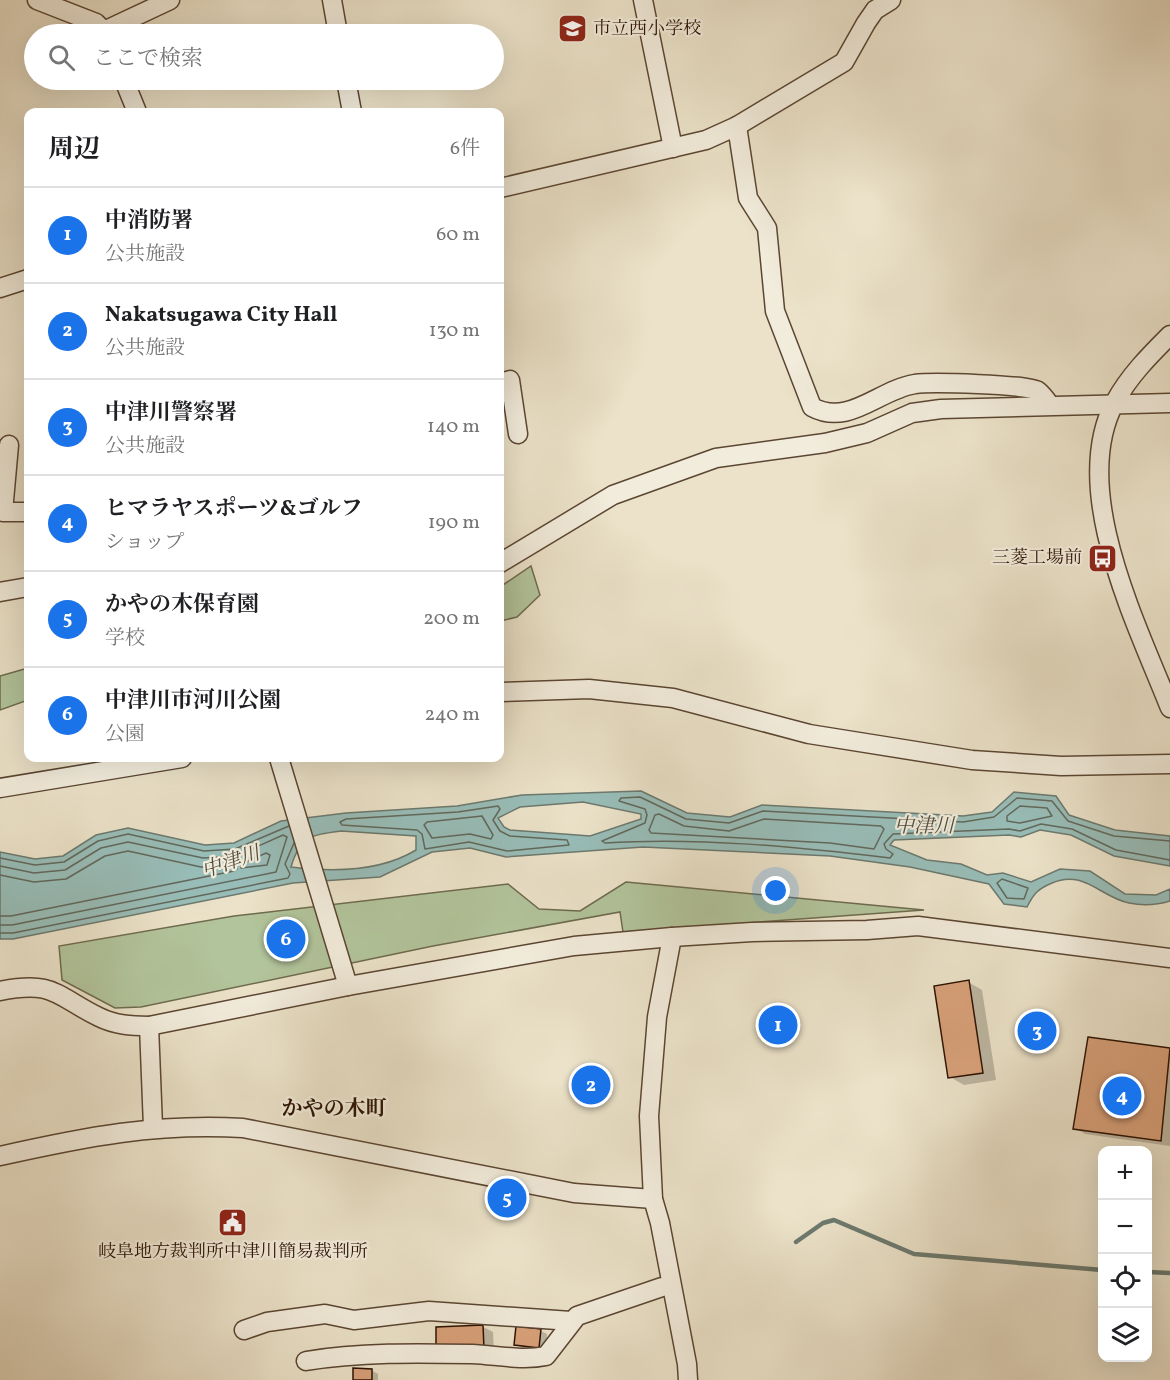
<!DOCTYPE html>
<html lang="ja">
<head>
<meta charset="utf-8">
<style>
  :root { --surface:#fff; --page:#f2f2f2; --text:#202124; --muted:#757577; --line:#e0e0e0; --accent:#1a73e8 }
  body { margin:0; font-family:Vollkorn,"Noto Serif JP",serif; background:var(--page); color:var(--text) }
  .controls { position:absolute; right:18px; bottom:18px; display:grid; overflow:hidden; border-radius:12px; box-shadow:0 6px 24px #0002 }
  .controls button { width:54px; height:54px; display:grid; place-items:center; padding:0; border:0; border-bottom:2px solid var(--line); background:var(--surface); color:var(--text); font:30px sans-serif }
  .you { position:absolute; left:776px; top:891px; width:21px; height:21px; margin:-15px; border:4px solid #fff; border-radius:50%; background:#1a73e8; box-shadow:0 0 0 9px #1a73e833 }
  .badge { display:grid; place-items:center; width:39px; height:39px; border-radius:50%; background:var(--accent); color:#fff; font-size:20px; font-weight:700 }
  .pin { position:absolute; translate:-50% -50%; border:3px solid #fff; box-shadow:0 2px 6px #0006 }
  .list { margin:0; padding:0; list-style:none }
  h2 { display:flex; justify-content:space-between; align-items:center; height:78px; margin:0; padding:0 24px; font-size:26px }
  h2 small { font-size:20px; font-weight:400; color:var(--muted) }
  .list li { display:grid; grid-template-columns:39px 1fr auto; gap:18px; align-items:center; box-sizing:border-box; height:96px; padding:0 24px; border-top:2px solid var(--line) }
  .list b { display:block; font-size:22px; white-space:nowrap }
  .list p { margin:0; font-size:20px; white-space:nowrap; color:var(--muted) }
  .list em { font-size:20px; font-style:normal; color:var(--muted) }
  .icon { flex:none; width:33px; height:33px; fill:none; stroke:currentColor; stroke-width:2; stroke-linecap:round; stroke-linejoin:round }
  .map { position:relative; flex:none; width:1170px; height:1380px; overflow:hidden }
  .search { position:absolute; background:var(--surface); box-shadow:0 6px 24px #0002; left:24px; top:24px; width:480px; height:66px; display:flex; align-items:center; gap:15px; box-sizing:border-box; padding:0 21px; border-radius:33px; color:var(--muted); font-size:22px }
  .panel { position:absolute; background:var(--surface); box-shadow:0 6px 24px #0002; left:24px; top:108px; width:480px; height:654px; border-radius:12px }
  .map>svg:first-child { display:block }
</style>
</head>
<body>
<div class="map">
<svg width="1170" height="1380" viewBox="0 0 1170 1380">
  <rect width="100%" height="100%" fill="#ebe2c9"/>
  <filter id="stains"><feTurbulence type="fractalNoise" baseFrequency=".00333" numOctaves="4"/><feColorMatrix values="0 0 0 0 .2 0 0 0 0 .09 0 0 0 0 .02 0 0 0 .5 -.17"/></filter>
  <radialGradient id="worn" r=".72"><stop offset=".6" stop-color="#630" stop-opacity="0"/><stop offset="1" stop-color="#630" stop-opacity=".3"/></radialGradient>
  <!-- green -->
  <g fill="#b2c49b" stroke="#6e6b4e" stroke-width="1.5">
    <path d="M 531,566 L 540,595 L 517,617 L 500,621 L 500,587 Z"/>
    <path d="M 28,668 L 28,700 L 0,710 L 0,676 Z"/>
    <path d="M 626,882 L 924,910 L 623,932 L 620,912 L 433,946 L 141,1007 L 115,1008 L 62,980 L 59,946 L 234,916 L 508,884 L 539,909 L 580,911 Z"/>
  </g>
  <!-- water -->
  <path fill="#98bdb8" stroke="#6c796e" stroke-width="1.5" fill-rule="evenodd" d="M 641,791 L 687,813 L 730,817 L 762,805 L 963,816 L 992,812 L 1014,792 L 1056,796 L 1069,815 L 1115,830 L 1170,836 L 1170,866 L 1114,856 L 1071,835 L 1040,830 L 1021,837 L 1009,835 L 894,840 L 890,845 L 927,860 L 961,864 L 987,875 L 1003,873 L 1031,882 L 1060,869 L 1090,871 L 1125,894 L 1156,895 L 1170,889 L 1170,901 C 1157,905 1143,906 1129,903 C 1100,897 1084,869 1052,883 C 1038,889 1034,893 1027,907 L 1004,904 L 989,884 L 910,867 L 830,856 L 643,847 L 506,857 L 470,848 L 432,852 L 380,877 L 293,883 L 13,939 L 0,939 L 0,852 L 35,859 L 63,856 L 96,835 L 128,828 L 205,845 L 234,843 L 281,821 L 346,813 L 457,806 L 522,795 ZM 583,802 L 641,814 L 641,819 L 590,836 L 510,830 L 504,827 L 498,818 L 520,807 ZM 341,831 L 416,836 L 416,850 C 380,872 331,872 291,867 C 300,836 311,835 341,831 Z"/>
  <!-- shadow -->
  <g fill="#0003">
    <path d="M 968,982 L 982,990 L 996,1080 L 964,1085 L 950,1077 Z"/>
    <path d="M 1090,1039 L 1170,1050 L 1170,1146 L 1085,1134 L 1075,1128 Z"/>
    <path d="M 483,1327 L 493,1332 L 494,1354 L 438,1350 Z"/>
    <path d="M 517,1328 L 541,1331 L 547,1334 L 546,1351 L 522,1348 L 515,1344 Z"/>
    <path d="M 371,1370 L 378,1374 L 378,1380 L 355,1380 Z"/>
  </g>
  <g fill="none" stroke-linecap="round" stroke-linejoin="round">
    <!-- shore -->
    <g stroke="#62685c" stroke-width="1.5">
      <path d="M 498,806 L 500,809 L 493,820 L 500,831 L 510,836 L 567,840 L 569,845 L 507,851 L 469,842 L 425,849 L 422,834 L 417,830 L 342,825 L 340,822 L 346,819 L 458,812 Z"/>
      <path d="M 1020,806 L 1047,808 L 1052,816 L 1020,823 L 1007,821 L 1007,816 Z"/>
      <path d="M 659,814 L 684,826 L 729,831 L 764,819 L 881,826 L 884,829 L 874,849 L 830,843 L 651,833 L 649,830 L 655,815 Z"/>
      <path d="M 482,816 L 493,835 L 491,839 L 470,834 L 432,838 L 424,825 L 427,822 Z"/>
      <path d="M 1170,841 L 1114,836 L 1068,821 L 1052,801 L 1017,798 L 994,817 L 963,822 L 763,811 L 729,823 L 686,819 L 640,797 L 621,798 L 619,801 L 645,809 L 647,815 L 645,823 L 602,841 L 605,843 C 699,837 797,847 890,858 L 893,854 L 886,849 L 884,844 L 893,834 L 1009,829 L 1020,831 L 1041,824 L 1072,829 L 1116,850 L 1170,860"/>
      <path d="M 266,853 L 270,855 L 267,865 L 241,868 L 242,864 Z"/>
      <path d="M 0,858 L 35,865 L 64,862 L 98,841 L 128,834 L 204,851 L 235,849 L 289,826"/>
      <path d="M 0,866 L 34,873 L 65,870 L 101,848 L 128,842 L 203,858 L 236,856 L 283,835 L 287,837 L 276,872 L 12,925 L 0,925"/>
      <path d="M 0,875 L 34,882 L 66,879 L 105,856 L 128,851 L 201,867 L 234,866 L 237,869 L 234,871 L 11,916 L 0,916"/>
      <path d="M 1002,879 L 1028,888 L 1024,899 L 1007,898 L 997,883 Z"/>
      <path d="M 0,933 L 13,933 L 288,878 L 290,874 L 285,864 L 294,843"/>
    </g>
    <!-- stream -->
    <g stroke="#6c796e" stroke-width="4.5">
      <path d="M 796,1242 L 823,1223 L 834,1220 L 914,1254 L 1102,1270"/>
      <path d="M 1148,1272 L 1170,1273"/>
    </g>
  </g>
  <!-- building -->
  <g fill="#d8a079" stroke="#2b1200" stroke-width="1.5">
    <path d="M 969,980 L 983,1073 L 948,1078 L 934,986 Z"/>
    <path d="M 1088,1037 L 1170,1048 L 1161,1141 L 1073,1129 Z"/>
    <path d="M 483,1325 L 484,1349 L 436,1351 L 436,1327 Z"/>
    <path d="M 516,1326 L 541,1329 L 539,1348 L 514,1345 Z"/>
    <path d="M 353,1368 L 372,1369 L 372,1380 L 353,1380 Z"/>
  </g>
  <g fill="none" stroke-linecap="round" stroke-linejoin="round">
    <defs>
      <g id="minor">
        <path d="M 37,0 L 96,23 L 107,34"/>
        <path d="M 332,0 L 338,34"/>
        <path d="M 643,0 L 673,148"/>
        <path d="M 104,31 L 170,0"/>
        <path d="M 124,80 L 137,112"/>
        <path d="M 346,80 L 352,112"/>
        <path d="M 737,126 L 748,198 L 767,228 L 775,311 L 812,407 C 849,427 878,390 915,384 C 930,382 1028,384 1038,391 C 1043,395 1047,401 1050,405"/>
        <path d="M 500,188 L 706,140 L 737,126 L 844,62 L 866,23 L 875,10 L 891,0"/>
        <path d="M 0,288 L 28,279"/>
        <path d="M 1170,335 C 1150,355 1129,376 1115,402 C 1068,489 1137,624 1170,708"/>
        <path d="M 500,383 L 510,380 L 518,434"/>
        <path d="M 9,445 L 3,512 L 28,512"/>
        <path d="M 500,563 L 613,495 L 716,458 L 825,443 L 867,433 L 912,413 L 941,409 L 1170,403"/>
        <path d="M 0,592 L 28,587"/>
        <path d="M 500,692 L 589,689 L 673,698 L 809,734 L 972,760 L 1061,766 L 1170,764"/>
        <path d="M 279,758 L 348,986"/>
        <path d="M 0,788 L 182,758"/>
        <path d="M 672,937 L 657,1017 L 649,1116 L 653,1199 L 660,1223 L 687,1364 L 688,1380"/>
        <path d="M 0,991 C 54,980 56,996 99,1017 C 115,1025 131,1026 149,1026 L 348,986 L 574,946 L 672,937 L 752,932 L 867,930 L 918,926 L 1170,958"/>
        <path d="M 149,1026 L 153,1127"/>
        <path d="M 0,1156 C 85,1137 155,1123 243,1128 L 574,1193 L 653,1199"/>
        <path d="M 244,1330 L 267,1322 L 325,1314 L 354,1320 L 429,1311 L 571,1321"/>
        <path d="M 306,1361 C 359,1352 418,1353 472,1354 C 496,1355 522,1361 546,1356 L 577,1316 L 662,1287"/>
      </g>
    </defs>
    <!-- minor casing -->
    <use href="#minor" stroke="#5b4632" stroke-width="21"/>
    <!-- minor -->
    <use href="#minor" stroke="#f2ecdc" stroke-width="18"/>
  </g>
  <!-- icons -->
  <defs>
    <symbol id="school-square" viewBox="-11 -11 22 22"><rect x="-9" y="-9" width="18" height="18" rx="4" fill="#8f2418" stroke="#f2ecdc"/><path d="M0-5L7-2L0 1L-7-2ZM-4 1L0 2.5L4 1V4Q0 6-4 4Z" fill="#fff"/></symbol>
    <symbol id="bus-square" viewBox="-11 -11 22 22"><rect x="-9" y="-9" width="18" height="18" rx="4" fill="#8f2418" stroke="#f2ecdc"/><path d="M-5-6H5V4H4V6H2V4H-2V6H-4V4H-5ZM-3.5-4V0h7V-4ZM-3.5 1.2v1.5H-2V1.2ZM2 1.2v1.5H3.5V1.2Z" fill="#fff"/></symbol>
    <symbol id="civic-square" viewBox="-11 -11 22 22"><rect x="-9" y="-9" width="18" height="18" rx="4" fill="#8f2418" stroke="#f2ecdc"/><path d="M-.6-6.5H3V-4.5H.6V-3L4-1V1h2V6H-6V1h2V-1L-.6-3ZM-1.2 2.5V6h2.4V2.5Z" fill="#fff"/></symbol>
  </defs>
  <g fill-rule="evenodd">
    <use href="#school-square" x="556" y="12" width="33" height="33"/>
    <use href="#bus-square" x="1086" y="542" width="33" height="33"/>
    <use href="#civic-square" x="216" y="1206" width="33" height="33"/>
  </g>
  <g text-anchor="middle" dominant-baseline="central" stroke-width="4.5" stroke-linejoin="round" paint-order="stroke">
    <!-- poi labels -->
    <g font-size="18" fill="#2b1200" stroke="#f2ecdc" text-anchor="start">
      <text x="593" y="29">市立西小学校</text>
      <text x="1082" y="558" text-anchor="end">三菱工場前</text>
      <text x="233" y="1252" text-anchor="middle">岐阜地方裁判所中津川簡易裁判所</text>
    </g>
    <!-- water labels -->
    <g font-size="20" font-style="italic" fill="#514e40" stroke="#f2ecdc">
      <text x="924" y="827">中津川</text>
      <text transform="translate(231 863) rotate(-19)">中津川</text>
    </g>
    <!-- quarter labels -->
    <g font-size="21" font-weight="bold" fill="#2b1200" stroke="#f2ecdc">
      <text x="334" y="1109">かやの木町</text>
    </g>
  </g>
  <rect width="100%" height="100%" filter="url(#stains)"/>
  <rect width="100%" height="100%" fill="url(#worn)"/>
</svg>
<div class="controls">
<button>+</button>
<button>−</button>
<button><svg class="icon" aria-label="locate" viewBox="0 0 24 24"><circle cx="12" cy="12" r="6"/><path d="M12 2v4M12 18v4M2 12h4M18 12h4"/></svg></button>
<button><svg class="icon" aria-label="layers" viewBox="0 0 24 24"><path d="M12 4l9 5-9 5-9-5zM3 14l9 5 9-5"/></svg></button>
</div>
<div class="you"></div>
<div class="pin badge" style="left:778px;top:1025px">1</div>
<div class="pin badge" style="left:591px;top:1085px">2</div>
<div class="pin badge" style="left:1037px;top:1031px">3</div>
<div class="pin badge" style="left:1122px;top:1096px">4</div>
<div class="pin badge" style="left:507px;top:1198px">5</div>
<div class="pin badge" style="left:286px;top:939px">6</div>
<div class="search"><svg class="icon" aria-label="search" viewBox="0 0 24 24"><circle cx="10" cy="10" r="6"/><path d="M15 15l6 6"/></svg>ここで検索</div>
<section class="panel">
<h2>周辺<small>6件</small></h2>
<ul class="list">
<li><span class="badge">1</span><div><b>中消防署</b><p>公共施設</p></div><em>60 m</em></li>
<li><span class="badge">2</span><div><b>Nakatsugawa City Hall</b><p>公共施設</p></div><em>130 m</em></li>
<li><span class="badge">3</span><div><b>中津川警察署</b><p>公共施設</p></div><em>140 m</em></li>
<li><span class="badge">4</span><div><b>ヒマラヤスポーツ&amp;ゴルフ</b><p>ショップ</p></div><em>190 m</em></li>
<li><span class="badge">5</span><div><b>かやの木保育園</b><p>学校</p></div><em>200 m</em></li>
<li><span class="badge">6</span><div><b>中津川市河川公園</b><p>公園</p></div><em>240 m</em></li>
</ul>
</section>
</div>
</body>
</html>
